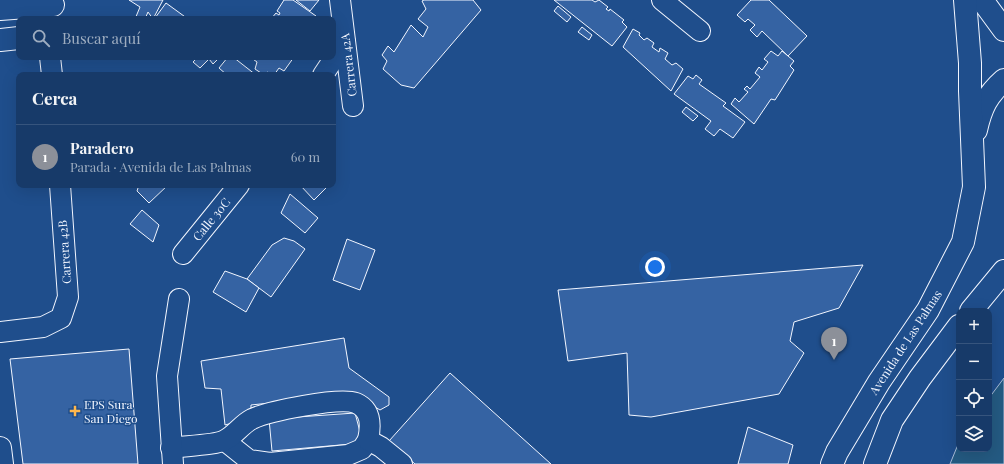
<!DOCTYPE html>
<html lang="es">
<head>
<meta charset="utf-8">
<style>
  :root { --surface:#173a69; --page:#20416f; --text:#f1f3f6; --muted:#9eadc0; --line:#36547d; --accent:#8c9099 }
  body { margin:0; font-family:"Playfair Display",serif; background:var(--page); color:var(--text) }
  .controls { position:absolute; right:12px; bottom:12px; display:grid; overflow:hidden; border-radius:8px; box-shadow:0 4px 16px #0002 }
  .controls button { width:36px; height:36px; display:grid; place-items:center; padding:0; border:0; border-bottom:1px solid var(--line); background:var(--surface); color:var(--text); font:20px sans-serif }
  .you { position:absolute; left:655px; top:267px; width:14px; height:14px; margin:-10px; border:3px solid #fff; border-radius:50%; background:#1a73e8; box-shadow:0 0 0 6px #1a73e833 }
  .badge { display:grid; place-items:center; width:26px; height:26px; border-radius:50%; background:var(--accent); color:#fff; font-size:13px; font-weight:700 }
  .pin { position:absolute; translate:-50% -33px; filter:drop-shadow(0 1px 2px #0008) }
  .pin::after { content:''; position:absolute; top:21px; width:14px; height:12px; background:inherit; clip-path:polygon(0 0,100% 0,50% 100%) }
  .list { margin:0; padding:0; list-style:none }
  h2 { display:flex; justify-content:space-between; align-items:center; height:52px; margin:0; padding:0 16px; font-size:17px }
  h2 small { font-size:13px; font-weight:400; color:var(--muted) }
  .list li { display:grid; grid-template-columns:26px 1fr auto; gap:12px; align-items:center; box-sizing:border-box; height:64px; padding:0 16px; border-top:1px solid var(--line) }
  .list b { display:block; font-size:15px; white-space:nowrap }
  .list p { margin:0; font-size:13px; white-space:nowrap; color:var(--muted) }
  .list em { font-size:13px; font-style:normal; color:var(--muted) }
  .icon { flex:none; width:22px; height:22px; fill:none; stroke:currentColor; stroke-width:2; stroke-linecap:round; stroke-linejoin:round }
  .map { position:relative; flex:none; width:1004px; height:464px; overflow:hidden }
  .search { position:absolute; background:var(--surface); box-shadow:0 4px 16px #0002; left:16px; top:16px; width:320px; height:44px; display:flex; align-items:center; gap:10px; box-sizing:border-box; padding:0 14px; border-radius:8px; color:var(--muted); font-size:15px }
  .panel { position:absolute; background:var(--surface); box-shadow:0 4px 16px #0002; left:16px; top:72px; width:320px; height:116px; border-radius:8px }
  .map>svg:first-child { display:block }
</style>
</head>
<body>
<div class="map">
<svg width="1004" height="464" viewBox="0 0 1004 464">
  <rect width="100%" height="100%" fill="#1f4e8c"/>
  <!-- green -->
  <path fill="#245a82" stroke="#a8bbd7" d="M 1004,378 L 1004,464 L 950,464 L 959,442 L 959,449 L 989,449 L 989,398 Z"/>
  <!-- building -->
  <g fill="#3563a3" stroke="#f2f6ff">
    <path d="M 129,0 L 163,0 L 153,19 L 148,12 L 145,19 L 135,19 L 140,7 Z"/>
    <path d="M 284,0 L 293,0 L 316,16 L 314,19 L 271,19 L 276,13 L 279,15 L 280,13 L 277,11 Z"/>
    <path d="M 296,0 L 319,0 L 310,11 Z"/>
    <path d="M 424,0 L 473,0 L 481,10 L 414,88 L 401,85 L 383,69 L 387,61 L 382,55 L 388,46 L 394,52 L 411,25 L 423,37 L 428,27 L 418,19 L 426,9 L 422,1 Z"/>
    <path d="M 554,0 L 592,0 L 595,2 L 599,0 L 608,7 L 606,9 L 609,11 L 610,9 L 624,20 L 622,22 L 627,27 L 612,46 Z"/>
    <path d="M 751,0 L 769,0 L 807,36 L 788,56 L 762,31 L 757,37 L 750,30 L 755,25 L 748,19 L 745,22 L 737,15 Z"/>
    <path d="M 166,3 L 188,19 L 155,18 Z"/>
    <path d="M 558,6 L 571,17 L 567,22 L 554,11 Z"/>
    <path d="M 582,27 L 592,35 L 589,40 L 578,32 Z"/>
    <path d="M 633,29 L 640,33 L 639,35 L 644,40 L 647,38 L 654,43 L 652,47 L 659,52 L 660,48 L 668,53 L 665,59 L 672,65 L 676,63 L 683,69 L 671,91 L 623,47 Z"/>
    <path d="M 771,51 L 778,56 L 782,51 L 794,61 L 790,66 L 794,70 L 775,100 L 771,99 L 754,124 L 731,104 L 735,98 L 739,102 L 748,92 L 744,89 L 747,86 L 750,89 L 760,77 L 755,73 L 759,67 L 762,70 L 768,62 L 764,59 Z"/>
    <path d="M 198,57 L 220,57 L 213,64 L 209,59 L 200,68 L 193,62 Z"/>
    <path d="M 228,57 L 233,57 L 256,75 L 227,75 L 219,68 Z"/>
    <path d="M 250,57 L 294,57 L 284,71 L 279,68 L 274,75 L 267,72 L 264,75 L 255,69 L 257,62 Z"/>
    <path d="M 696,75 L 702,80 L 699,84 L 726,103 L 723,106 L 745,122 L 733,138 L 720,129 L 714,136 L 705,129 L 711,121 L 674,94 L 688,76 L 693,79 Z"/>
    <path d="M 686,107 L 698,116 L 693,121 L 682,112 Z"/>
    <path d="M 139,185 L 168,185 L 149,203 L 137,191 Z"/>
    <path d="M 300,185 L 329,185 L 314,200 Z"/>
    <path d="M 290,194 L 318,218 L 305,233 L 281,213 Z"/>
    <path d="M 142,210 L 159,225 L 153,242 L 130,224 Z"/>
    <path d="M 284,238 L 294,241 L 305,249 L 271,297 L 247,279 L 272,245 Z"/>
    <path d="M 347,239 L 375,250 L 360,290 L 333,280 Z"/>
    <path d="M 863,265 L 839,308 L 794,322 L 790,341 L 804,353 L 779,394 L 651,417 L 629,415 L 627,353 L 568,361 L 558,290 Z"/>
    <path d="M 225,271 L 247,279 L 259,288 L 246,312 L 213,292 Z"/>
    <path d="M 344,338 L 349,368 L 389,397 L 389,405 L 380,410 L 354,394 L 251,405 L 251,418 L 225,425 L 221,389 L 205,388 L 201,361 Z"/>
    <path d="M 129,349 L 138,464 L 23,464 L 10,359 Z"/>
    <path d="M 450,373 L 551,464 L 415,464 L 389,441 Z"/>
    <path d="M 355,413 L 363,443 L 272,451 L 269,419 Z"/>
    <path d="M 748,427 L 793,445 L 788,464 L 738,464 Z"/>
  </g>
  <g fill="none" stroke-linecap="round" stroke-linejoin="round">
    <defs>
      <g id="minor">
        <path d="M 340,0 L 353,106"/>
        <path d="M 662,0 L 700,31"/>
        <path d="M 50,57 L 52,75"/>
        <path d="M 323,75 L 345,42"/>
        <path d="M 183,254 L 239,185"/>
        <path d="M 0,332 L 43,327 L 61,318 L 68,297 L 60,185"/>
        <path d="M 225,441 L 249,460 L 270,463 L 348,455 L 362,449 L 368,440"/>
        <path d="M 171,448 C 183,446 217,445 225,440 C 235,435 242,424 252,419 C 269,411 339,397 356,403 C 372,410 371,426 368,440 L 381,447 L 402,464"/>
        <path d="M 173,464 L 167,376 L 179,299"/>
      </g>
      <g id="tertiary">
        <path d="M 0,9 L 53,5"/>
        <path d="M 0,40 L 19,38"/>
        <path d="M 0,448 L 2,464"/>
      </g>
      <g id="primary">
        <path d="M 982,0 L 1004,30"/>
        <path d="M 976,130 C 981,108 987,95 1004,80"/>
        <path d="M 971,311 L 1004,271"/>
        <path d="M 832,464 L 837,452 L 879,382 L 928,310 L 963,242 L 974,187 L 970,91 L 970,63 L 965,0"/>
        <path d="M 875,464 L 892,420 L 920,378 L 959,326"/>
      </g>
    </defs>
    <!-- minor casing -->
    <use href="#minor" stroke="#f2f6ff" stroke-width="22"/>
    <!-- tertiary casing -->
    <use href="#tertiary" stroke="#f2f6ff" stroke-width="24"/>
    <!-- primary casing -->
    <use href="#primary" stroke="#f2f6ff" stroke-width="24"/>
    <!-- minor -->
    <use href="#minor" stroke="#1f4e8c" stroke-width="20"/>
    <!-- tertiary -->
    <use href="#tertiary" stroke="#1f4e8c" stroke-width="22"/>
    <!-- primary -->
    <use href="#primary" stroke="#1f4e8c" stroke-width="22"/>
  </g>
  <!-- markers -->
  <path fill="#ffb74d" stroke="#1f4e8c" stroke-width="1.5" d="M73 405h4v4h4v4h-4v4h-4v-4h-4v-4h4z"/>
  <g text-anchor="middle" dominant-baseline="central" stroke-width="3" stroke-linejoin="round" paint-order="stroke">
    <!-- street labels -->
    <g font-size="12" fill="#f2f6ff" stroke="#1f4e8c">
      <text transform="translate(348 65) rotate(-97)">Carrera 42A</text>
      <text transform="translate(211 219) rotate(-51)">Calle 30C</text>
      <text transform="translate(64 252) rotate(-94)">Carrera 42B</text>
      <text transform="translate(905 342) rotate(-57)">Avenida de Las Palmas</text>
    </g>
    <!-- poi labels -->
    <g font-size="12" fill="#f2f6ff" stroke="#1f4e8c" text-anchor="start">
      <text x="84" y="404">EPS Sura<tspan x="84" dy="14">San Diego</tspan></text>
    </g>
  </g>
</svg>
<div class="controls">
<button>+</button>
<button>−</button>
<button><svg class="icon" aria-label="locate" viewBox="0 0 24 24"><circle cx="12" cy="12" r="6"/><path d="M12 2v4M12 18v4M2 12h4M18 12h4"/></svg></button>
<button><svg class="icon" aria-label="layers" viewBox="0 0 24 24"><path d="M12 4l9 5-9 5-9-5zM3 14l9 5 9-5"/></svg></button>
</div>
<div class="you"></div>
<div class="pin badge" style="left:834px;top:360px">1</div>
<div class="search"><svg class="icon" aria-label="search" viewBox="0 0 24 24"><circle cx="10" cy="10" r="6"/><path d="M15 15l6 6"/></svg>Buscar aquí</div>
<section class="panel">
<h2>Cerca<small></small></h2>
<ul class="list">
<li><span class="badge">1</span><div><b>Paradero</b><p>Parada · Avenida de Las Palmas</p></div><em>60 m</em></li>
</ul>
</section>
</div>
</body>
</html>
